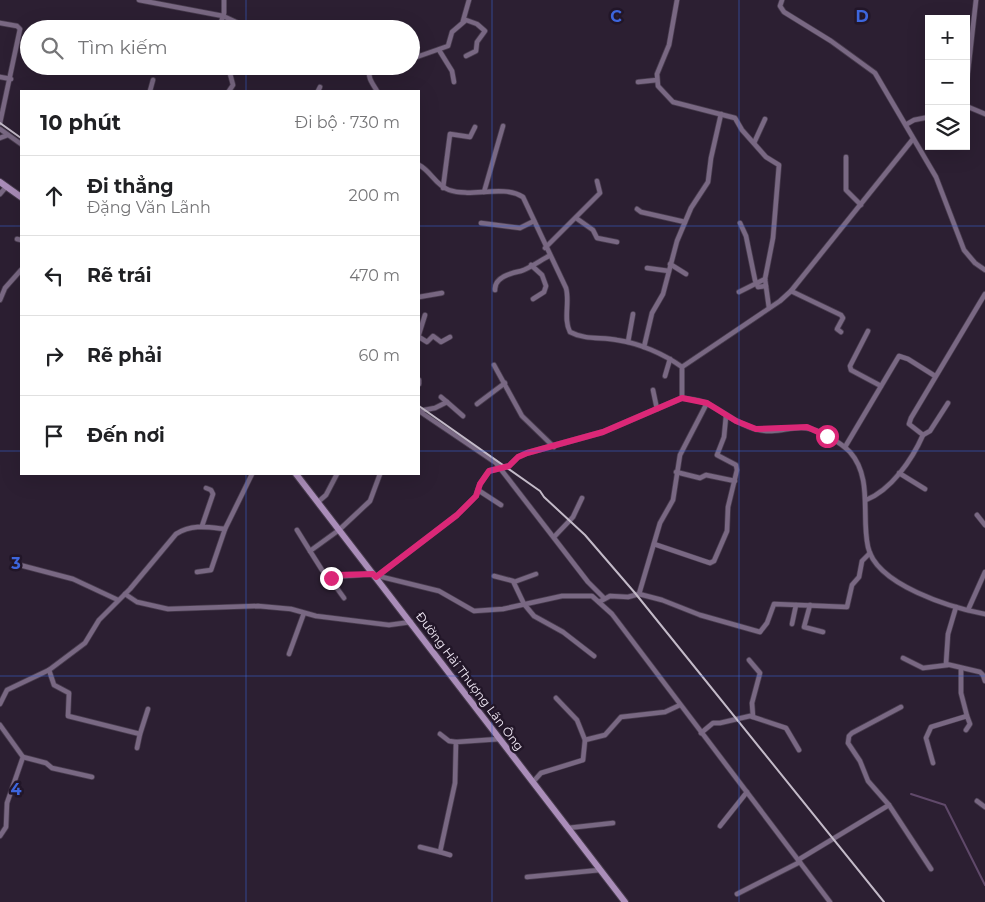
<!DOCTYPE html>
<html lang="vi">
<head>
<meta charset="utf-8">
<style>
  :root { --surface:#fff; --page:#f6f6f6; --text:#202124; --muted:#757577; --line:#e0e0e0 }
  body { margin:0; font-family:Montserrat,sans-serif; background:var(--page); color:var(--text) }
  .controls { position:absolute; right:15px; top:15px; display:grid; overflow:hidden; border-radius:0px; box-shadow:0 5px 20px #0002 }
  .controls button { width:45px; height:45px; display:grid; place-items:center; padding:0; border:0; border-bottom:1px solid var(--line); background:var(--surface); color:var(--text); font:25px sans-serif }
  .stop { position:absolute; width:15px; height:15px; margin:-11px; border:4px solid #db2777; border-radius:50%; background:#fff }
  .stop.end { background:#db2777; border-color:#fff; box-shadow:0 1px 5px #0008 }
  .list { margin:0; padding:0; list-style:none }
  h2 { display:flex; justify-content:space-between; align-items:center; height:65px; margin:0; padding:0 20px; font-size:21px }
  h2 small { font-size:16px; font-weight:400; color:var(--muted) }
  .list li { display:grid; grid-template-columns:32px 1fr auto; gap:15px; align-items:center; box-sizing:border-box; height:80px; padding:0 20px; border-top:1px solid var(--line) }
  .list b { display:block; font-size:19px; white-space:nowrap }
  .list p { margin:0; font-size:16px; white-space:nowrap; color:var(--muted) }
  .list em { font-size:16px; font-style:normal; color:var(--muted) }
  .icon { flex:none; width:28px; height:28px; fill:none; stroke:currentColor; stroke-width:2; stroke-linecap:round; stroke-linejoin:round }
  .map { position:relative; flex:none; width:985px; height:902px; overflow:hidden }
  .search { position:absolute; background:var(--surface); box-shadow:0 5px 20px #0002; left:20px; top:20px; width:400px; height:55px; display:flex; align-items:center; gap:12px; box-sizing:border-box; padding:0 18px; border-radius:28px; color:var(--muted); font-size:19px }
  .panel { position:absolute; background:var(--surface); box-shadow:0 5px 20px #0002; left:20px; top:90px; width:400px; height:385px; border-radius:0px }
  .map>svg:first-child { display:block }
</style>
</head>
<body>
<div class="map">
<svg width="985" height="902" viewBox="0 0 985 902">
  <rect width="100%" height="100%" fill="#2c1f32"/>
  <g fill="none" stroke-linecap="round" stroke-linejoin="round">
    <!-- stream -->
    <path stroke="#60496a" stroke-width="2" d="M 911,794 L 945,805 L 985,885"/>
    <defs>
      <g id="street">
        <path d="M 139,0 L 223,16 L 251,29"/>
        <path d="M 677,0 L 669,45 L 657,74 L 658,86 L 673,102 L 735,118 L 742,130 L 766,157 L 779,165 L 773,238 L 765,279 L 769,308"/>
        <path d="M 782,0 L 780,6 L 784,12 L 831,41 L 875,73 L 936,177 L 964,250 L 975,263 L 985,270"/>
        <path d="M 463,21 L 469,0"/>
        <path d="M 0,23 L 17,26 L 20,29 L 0,123"/>
        <path d="M 219,29 L 224,13 L 224,0"/>
        <path d="M 439,50 L 452,71 L 454,82"/>
        <path d="M 411,59 L 448,46 L 452,32 L 466,20 L 477,24 L 485,31 L 477,42 L 476,51 L 466,56"/>
        <path d="M 228,66 L 233,85 L 229,91"/>
        <path d="M 360,66 L 365,71 L 369,72"/>
        <path d="M 0,77 L 11,79"/>
        <path d="M 638,82 L 657,80"/>
        <path d="M 966,89 L 976,0"/>
        <path d="M 150,91 L 153,80"/>
        <path d="M 318,91 L 320,87"/>
        <path d="M 377,91 C 373,84 366,76 371,69 L 382,66"/>
        <path d="M 966,106 L 985,114"/>
        <path d="M 907,124 L 914,120 L 929,117"/>
        <path d="M 0,129 L 21,144"/>
        <path d="M 0,138 L 8,135"/>
        <path d="M 754,143 L 765,119"/>
        <path d="M 846,157 L 846,190 L 861,205"/>
        <path d="M 419,165 C 431,171 435,185 449,190 C 472,198 502,184 523,197 L 566,288 C 570,302 563,319 570,332 C 585,340 601,337 617,340 C 639,343 664,354 682,367 L 682,398 C 691,399 700,400 708,404 C 724,412 737,424 755,429 C 786,437 797,416 831,438 C 838,442 844,446 850,452 C 873,478 861,516 868,547 C 876,585 952,608 985,614"/>
        <path d="M 443,188 L 450,134 L 470,137 L 475,127"/>
        <path d="M 484,192 L 503,126"/>
        <path d="M 0,194 L 6,187"/>
        <path d="M 637,209 L 641,212 L 685,222"/>
        <path d="M 576,218 L 593,230 L 597,238 L 617,242"/>
        <path d="M 481,223 L 520,228 L 534,221"/>
        <path d="M 740,223 L 746,236 L 755,280 L 758,287 L 766,286"/>
        <path d="M 17,239 L 21,240"/>
        <path d="M 545,248 L 600,193 L 597,181"/>
        <path d="M 670,264 L 686,274"/>
        <path d="M 531,265 L 542,275 L 546,286 L 544,292 L 533,299"/>
        <path d="M 647,268 L 669,271"/>
        <path d="M 495,290 C 494,277 511,273 521,271 C 530,268 541,260 549,256"/>
        <path d="M 791,291 L 841,315 L 843,318 L 837,329 L 841,332"/>
        <path d="M 739,292 L 765,279"/>
        <path d="M 419,297 L 442,293"/>
        <path d="M 0,300 L 5,288 L 21,270"/>
        <path d="M 868,331 L 850,366 L 851,370 L 881,386"/>
        <path d="M 419,334 L 425,315"/>
        <path d="M 419,337 L 427,342 L 433,336 L 441,342 L 450,337"/>
        <path d="M 628,342 L 633,314"/>
        <path d="M 644,347 L 652,313 L 663,294 L 677,241 L 691,208 L 708,182 L 711,158 L 721,114"/>
        <path d="M 494,365 L 522,416 L 554,447"/>
        <path d="M 682,367 L 780,301 L 791,291 L 913,139"/>
        <path d="M 665,376 L 670,359"/>
        <path d="M 419,380 L 419,384"/>
        <path d="M 653,390 L 657,409"/>
        <path d="M 447,402 L 463,416"/>
        <path d="M 477,404 L 505,383"/>
        <path d="M 419,411 L 496,463 L 588,582 L 604,598"/>
        <path d="M 419,411 L 435,408 L 447,402 L 441,397"/>
        <path d="M 923,435 L 930,431 L 948,403"/>
        <path d="M 845,447 L 899,356 L 908,359 L 935,376"/>
        <path d="M 676,472 L 700,478 L 706,475 L 735,481"/>
        <path d="M 899,473 L 925,489"/>
        <path d="M 478,490 L 501,505"/>
        <path d="M 866,500 C 891,490 912,460 923,435 L 909,424 L 911,418 L 985,294"/>
        <path d="M 318,502 L 326,495 L 337,474"/>
        <path d="M 977,515 L 985,525"/>
        <path d="M 202,526 L 213,494 L 211,490 L 206,488"/>
        <path d="M 297,530 L 310,551 L 339,530 L 370,501 L 380,474"/>
        <path d="M 554,537 L 573,517 L 582,498"/>
        <path d="M 654,544 L 710,563 L 714,561 L 727,531 L 728,507 L 737,470 L 736,465 L 717,455 L 724,437 L 726,416"/>
        <path d="M 310,551 L 322,570"/>
        <path d="M 16,564 L 73,579 L 118,600"/>
        <path d="M 197,572 L 211,570 L 225,529"/>
        <path d="M 378,576 L 439,591 L 474,611 L 503,609 L 562,596 L 592,596 L 612,614 L 830,902"/>
        <path d="M 494,576 L 513,581 L 524,604 L 534,616 L 563,632 L 594,656"/>
        <path d="M 376,577 L 457,515 L 476,496 L 480,484 L 489,471 L 509,466 L 518,457 L 527,453 L 603,432 L 682,398"/>
        <path d="M 514,582 L 536,574"/>
        <path d="M 125,594 L 137,602 L 168,609 L 258,606 L 291,609 L 316,616 L 389,625 L 411,622"/>
        <path d="M 639,594 L 660,523 L 673,500 L 680,455 L 707,403"/>
        <path d="M 344,598 L 331,580 L 331,577 L 373,574"/>
        <path d="M 599,602 L 610,596 L 628,597 L 639,594 L 662,600 L 700,615 L 760,632 L 767,623 L 774,604 L 847,607 L 852,585 L 859,577 L 862,561 L 870,553"/>
        <path d="M 810,605 L 804,627 L 823,632"/>
        <path d="M 956,607 L 948,634 L 946,664 L 980,672 L 983,675 L 985,681"/>
        <path d="M 968,610 L 985,572"/>
        <path d="M 792,624 L 796,605"/>
        <path d="M 289,654 L 304,613"/>
        <path d="M 903,658 L 923,668 L 948,665"/>
        <path d="M 749,660 L 760,673 L 752,703 L 753,717"/>
        <path d="M 961,668 L 961,693 L 967,716"/>
        <path d="M 49,670 L 54,685 L 69,693 L 68,716 L 140,734 L 148,709"/>
        <path d="M 556,698 L 577,720 L 585,740 L 605,735 L 621,717 L 665,712 L 680,705"/>
        <path d="M 0,704 L 7,690 L 49,670 L 85,643 L 99,620 L 130,589 L 176,534 C 192,524 207,527 225,529 L 252,474"/>
        <path d="M 901,707 L 852,733 L 849,736 L 848,743 L 860,761 L 868,781 L 889,805 L 931,869"/>
        <path d="M 0,725 L 23,757 L 7,803 L 6,827 L 0,836"/>
        <path d="M 701,733 L 713,723 L 720,723 L 750,716 L 786,728 L 799,750"/>
        <path d="M 440,734 L 449,741 L 456,742"/>
        <path d="M 137,748 L 140,734"/>
        <path d="M 23,757 L 46,763 L 52,768 L 92,777"/>
        <path d="M 933,763 L 926,738 L 931,727 L 967,716 L 970,724 L 966,730"/>
        <path d="M 533,782 L 541,773 L 583,760 L 585,740"/>
        <path d="M 977,801 L 985,807"/>
        <path d="M 720,826 L 747,792"/>
        <path d="M 568,828 L 613,823"/>
        <path d="M 420,847 L 440,852"/>
        <path d="M 450,855 L 440,852 L 455,783 L 456,742 L 500,739"/>
        <path d="M 798,860 L 889,805"/>
        <path d="M 527,877 L 600,870"/>
        <path d="M 737,894 L 800,862"/>
      </g>
      <g id="secondary">
        <path d="M 0,182 L 21,197"/>
        <path d="M 296,474 L 625,902"/>
      </g>
    </defs>
    <!-- street casing -->
    <use href="#street" stroke="#483c4e" stroke-width="6"/>
    <!-- secondary casing -->
    <use href="#secondary" stroke="#483c4e" stroke-width="8"/>
    <!-- street -->
    <use href="#street" stroke="#796883" stroke-width="4.5"/>
    <!-- secondary -->
    <use href="#secondary" stroke="#aa8db9" stroke-width="6"/>
    <!-- rail -->
    <g stroke="#c3bac8" stroke-width="2">
      <path d="M 0,123 L 21,138"/>
      <path d="M 419,406 L 540,491 L 544,497 L 585,535 L 635,593 L 884,902"/>
    </g>
  </g>
  <g fill="none" stroke-linecap="round" stroke-linejoin="round">
    <!-- route -->
    <path stroke="#db2777" stroke-width="6" d="M 331,578 L 335,575 L 373,574 L 376,577 L 457,515 L 476,496 L 480,484 L 489,471 L 509,466 L 518,457 L 527,453 L 603,432 L 682,398 L 707,403 L 736,421 L 756,429 L 807,427 L 827,436"/>
  </g>
  <!-- grid -->
  <path fill="none" stroke="#3d66dd" stroke-width="1" stroke-opacity="0.55" d="M 246,0 L 246,29M 492,0 L 492,902M 739,0 L 739,902M 246,66 L 246,91M 0,226 L 21,226M 419,226 L 985,226M 0,451 L 21,451M 419,451 L 985,451M 246,474 L 246,902M 0,676 L 985,676"/>
  <g text-anchor="middle" dominant-baseline="central" stroke-width="5" stroke-linejoin="round" paint-order="stroke">
    <!-- street labels -->
    <g font-size="12" fill="#f5edfa" stroke="#221628">
      <text transform="translate(470 681) rotate(53)">Đường Hải Thượng Lãn Ông</text>
    </g>
  </g>
  <g font-size="16" text-anchor="middle" font-weight="bold" fill="#3d66dd" stroke="#221628" stroke-width="5" stroke-linejoin="round" paint-order="stroke">
    <text x="616" y="22">C</text>
    <text x="862" y="22">D</text>
    <text x="16" y="569">3</text>
    <text x="16" y="795">4</text>
  </g>
</svg>
<div class="controls">
<button>+</button>
<button>−</button>
<button><svg class="icon" aria-label="layers" viewBox="0 0 24 24"><path d="M12 4l9 5-9 5-9-5zM3 14l9 5 9-5"/></svg></button>
</div>
<div class="stop" style="left:827px;top:436px"></div>
<div class="stop end" style="left:331px;top:578px"></div>
<div class="search"><svg class="icon" aria-label="search" viewBox="0 0 24 24"><circle cx="10" cy="10" r="6"/><path d="M15 15l6 6"/></svg>Tìm kiếm</div>
<section class="panel">
<h2>10 phút<small>Đi bộ · 730 m</small></h2>
<ul class="list">
<li><svg class="icon" aria-label="ahead" viewBox="0 0 24 24"><path d="M12 20V5M6 11l6-6 6 6"/></svg><div><b>Đi thẳng</b><p>Đặng Văn Lãnh</p></div><em>200 m</em></li>
<li><svg class="icon" aria-label="left" viewBox="0 0 24 24"><path d="M17 20v-9H6M10 6l-5 5 5 5"/></svg><div><b>Rẽ trái</b></div><em>470 m</em></li>
<li><svg class="icon" aria-label="right" viewBox="0 0 24 24"><path d="M7 20v-9h11M14 6l5 5-5 5"/></svg><div><b>Rẽ phải</b></div><em>60 m</em></li>
<li><svg class="icon" aria-label="arrive" viewBox="0 0 24 24"><path d="M6 21V4h12l-3 4 3 4H6"/></svg><div><b>Đến nơi</b></div></li>
</ul>
</section>
</div>
</body>
</html>
